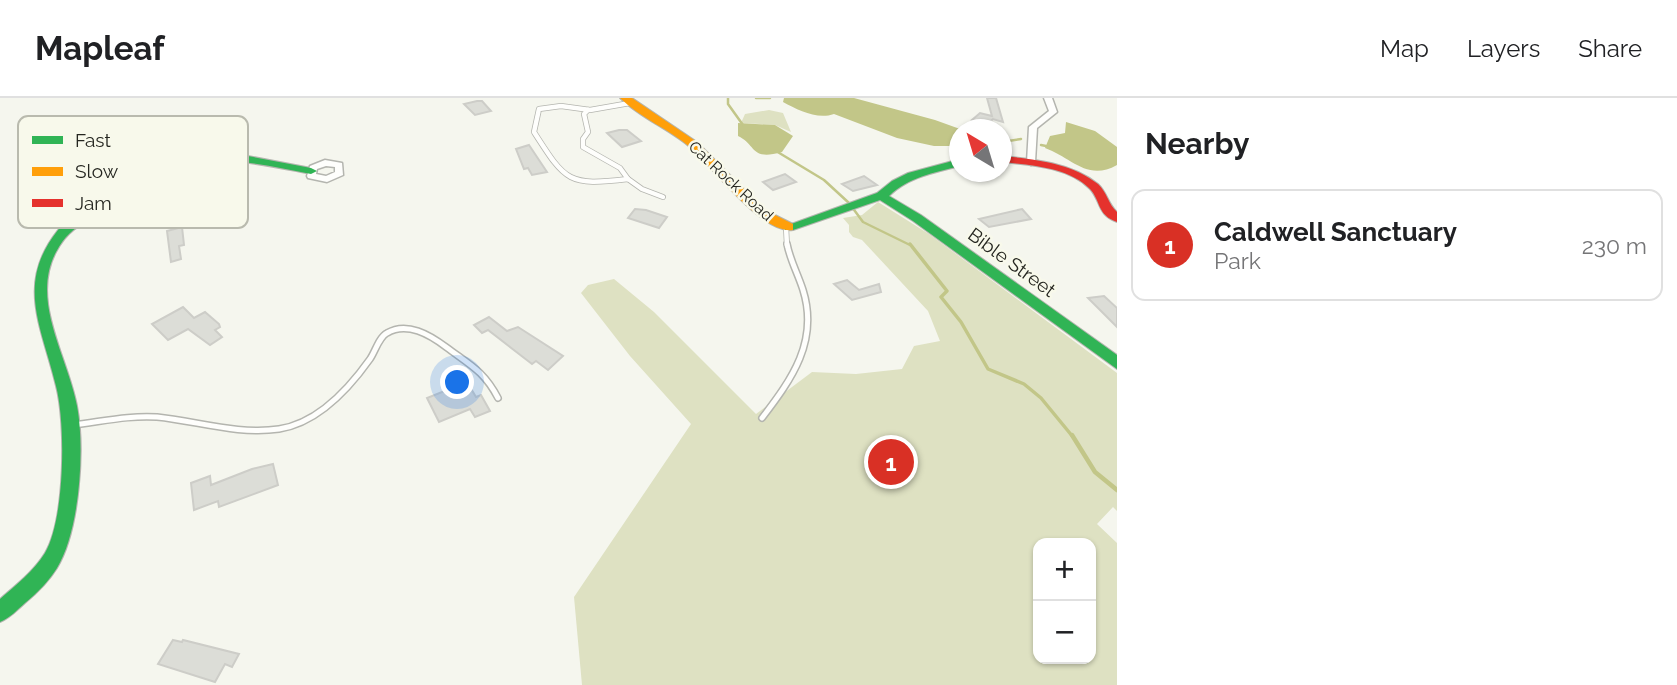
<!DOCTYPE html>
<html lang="en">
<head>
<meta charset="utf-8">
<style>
  :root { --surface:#fff; --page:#f2f2f2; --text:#202124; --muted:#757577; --line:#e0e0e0; --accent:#d93025 }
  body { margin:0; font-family:Raleway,sans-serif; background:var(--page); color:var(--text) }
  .controls { position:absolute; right:21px; bottom:21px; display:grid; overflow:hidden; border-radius:14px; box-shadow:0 2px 5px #0004 }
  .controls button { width:63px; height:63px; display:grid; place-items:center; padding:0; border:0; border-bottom:2px solid var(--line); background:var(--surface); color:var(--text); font:35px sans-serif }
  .compass { position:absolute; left:949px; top:21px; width:63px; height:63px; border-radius:50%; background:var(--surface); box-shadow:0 2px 5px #0004; rotate:322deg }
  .you { position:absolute; left:458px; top:285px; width:24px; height:24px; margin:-18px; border:5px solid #fff; border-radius:50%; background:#1a73e8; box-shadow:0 0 0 10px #1a73e833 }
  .badge { display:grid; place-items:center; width:46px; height:46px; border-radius:50%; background:var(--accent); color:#fff; font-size:23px; font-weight:700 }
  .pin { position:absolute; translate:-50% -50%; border:4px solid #fff; box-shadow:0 2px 7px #0006 }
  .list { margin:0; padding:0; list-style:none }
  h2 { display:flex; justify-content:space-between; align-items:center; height:91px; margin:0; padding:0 28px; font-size:30px }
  h2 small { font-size:23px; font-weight:400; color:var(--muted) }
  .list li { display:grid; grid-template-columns:46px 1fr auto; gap:21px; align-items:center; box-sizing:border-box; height:112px; margin:0 14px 14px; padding:0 14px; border:2px solid var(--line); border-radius:14px }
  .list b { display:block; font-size:26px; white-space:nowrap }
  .list p { margin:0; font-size:23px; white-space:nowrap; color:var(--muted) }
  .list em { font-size:23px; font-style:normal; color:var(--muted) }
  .map { position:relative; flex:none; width:1117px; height:587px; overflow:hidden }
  header { display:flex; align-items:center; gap:42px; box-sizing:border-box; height:98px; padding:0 35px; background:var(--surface); border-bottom:2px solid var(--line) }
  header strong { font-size:33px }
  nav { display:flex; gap:38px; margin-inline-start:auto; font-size:24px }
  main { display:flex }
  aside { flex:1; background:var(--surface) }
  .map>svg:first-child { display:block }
</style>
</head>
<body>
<header>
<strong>Mapleaf</strong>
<nav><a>Map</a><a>Layers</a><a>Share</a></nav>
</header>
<main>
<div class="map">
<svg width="1117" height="587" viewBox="0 0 1117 587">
  <rect width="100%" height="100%" fill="#f5f6ee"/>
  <!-- green -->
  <g fill="#dee1c2" fill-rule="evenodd">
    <path d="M 769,12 L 783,15 L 791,34 L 775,27 L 741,25 L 745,16 Z"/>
    <path d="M 878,104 L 929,136 L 1117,275 L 1117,413 L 1113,409 L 1097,426 L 1117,445 L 1117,587 L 582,587 L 574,499 L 691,326 L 630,258 L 581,195 L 588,187 L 614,181 L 654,214 L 756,316 L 812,274 L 856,276 L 902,271 L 914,248 L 940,243 L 928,213 L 862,142 L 853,139 L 849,134 L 849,127 L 843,120 L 862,117 ZM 1038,445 L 1091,445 L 1091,561 L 1038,561 Z"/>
  </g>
  <!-- water -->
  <g fill="#c2c688">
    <path d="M 784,0 L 854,0 L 935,22 L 960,31 L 959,48 L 934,48 L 897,40 L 834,16 C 817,22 798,12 783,4 Z"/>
    <path d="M 1066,24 L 1095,33 L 1117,49 L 1117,67 C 1087,84 1071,59 1045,50 L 1050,38 L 1065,35 Z"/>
    <path d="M 738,25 L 775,27 L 793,38 L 782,54 C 750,63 757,47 738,38 Z"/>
  </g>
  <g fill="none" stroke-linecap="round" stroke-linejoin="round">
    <!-- stream-far2 -->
    <g stroke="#c2c688" stroke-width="2.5">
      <path d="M 728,0 L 728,6 L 743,27"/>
      <path d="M 756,0 L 770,0"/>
      <path d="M 1002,44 L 1021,41"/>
      <path d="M 1041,47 L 1046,48"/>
      <path d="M 776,53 L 824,82 L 849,105 L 863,124 L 912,148"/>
    </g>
    <!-- stream-far1 -->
    <path stroke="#c2c688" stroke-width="3.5" d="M 910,146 L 947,193 L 941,199 L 961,224 L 988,271 L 1024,286 L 1041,300 L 1073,339"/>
    <!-- stream -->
    <path stroke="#c2c688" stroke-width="4.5" d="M 1072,337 L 1095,374 L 1117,392"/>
  </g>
  <!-- building -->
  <g fill="#dcddd7" stroke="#cdcdc8" stroke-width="2">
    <path d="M 987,0 L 996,0 L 1003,24 L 993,21 L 986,27 L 972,22 L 980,15 L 992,18 Z"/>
    <path d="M 477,3 L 482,3 L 491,13 L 475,17 L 464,6 Z"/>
    <path d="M 619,32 L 627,32 L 641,43 L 622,49 L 607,35 Z"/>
    <path d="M 529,47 L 547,74 L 532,77 L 528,70 L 524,71 L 516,51 Z"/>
    <path d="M 785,76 L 796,84 L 773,92 L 763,84 Z"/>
    <path d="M 864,78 L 877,87 L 853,93 L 842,86 Z"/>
    <path d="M 635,111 L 646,112 L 667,119 L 659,130 L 628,120 Z"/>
    <path d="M 1022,111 L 1031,121 L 989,129 L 979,121 Z"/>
    <path d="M 182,129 L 184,147 L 179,148 L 181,161 L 171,164 L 167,133 Z"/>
    <path d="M 847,182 L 859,192 L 879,186 L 881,194 L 852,202 L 834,186 Z"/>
    <path d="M 1104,198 L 1117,210 L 1117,229 L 1088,200 Z"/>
    <path d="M 183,209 L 194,220 L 205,214 L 219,226 L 220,229 L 215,232 L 222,239 L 210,247 L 188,231 L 168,242 L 152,226 Z"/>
    <path d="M 489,219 L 507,233 L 518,229 L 563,258 L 548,272 L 536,263 L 532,266 L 488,232 L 482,235 L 474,227 Z"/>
    <path d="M 467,284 L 476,299 L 481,297 L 490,313 L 475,319 L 470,311 L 439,324 L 427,300 Z"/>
    <path d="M 273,366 L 278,387 L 219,409 L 218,403 L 194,412 L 191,385 L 210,378 L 211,387 L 252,371 Z"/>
    <path d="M 173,542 L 182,544 L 183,542 L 239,556 L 232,569 L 225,566 L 215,584 L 158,566 Z"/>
  </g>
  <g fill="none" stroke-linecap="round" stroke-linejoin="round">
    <defs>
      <g id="lane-far1">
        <path d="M 630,5 L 590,12 L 561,8 L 539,11 L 534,34 C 566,84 568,88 628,81 L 642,91 L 663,99"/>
        <path d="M 588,12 L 584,16 L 588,34 L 583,41 L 583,49 L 620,70 L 628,81"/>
        <path d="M 786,129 L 787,148"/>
      </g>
      <g id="lane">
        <path d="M 762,320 C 792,281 819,243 803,192 C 798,176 790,162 787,146"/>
        <path d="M 72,327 C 100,324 129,317 157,319 C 197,323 238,337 279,331 C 318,325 348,292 370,261 C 375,254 379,239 387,235 C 407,223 430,237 446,249 C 470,267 484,273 498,300"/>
      </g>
      <g id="street">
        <path d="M 1044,0 L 1052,0 L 1057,14 L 1037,30 L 1035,64 L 1031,67 L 1027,64 L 1029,29 L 1049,13 Z"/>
        <path d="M 325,62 L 342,65 L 343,77 L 327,84 L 308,80 L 307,78 L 310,68 ZM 326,68 L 335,69 L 335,74 L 326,78 L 316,76 L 317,71 Z"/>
      </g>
      <g id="fast">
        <path d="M 206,56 L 248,58 L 311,70 L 317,73 L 311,76 C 259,66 199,50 150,79 C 138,87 130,99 118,107 C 93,125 73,122 56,154 C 30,203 68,259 77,308 C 85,350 80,432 57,470 C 49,483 37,495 25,505 C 17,512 10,520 0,524 L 0,501 C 16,487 34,473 45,455 C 65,421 66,326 56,288 C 42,229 15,186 58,132 C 70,116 92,114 108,103 C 119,97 126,87 136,79 C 156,63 182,59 206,56 Z"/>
        <path d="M 960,61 L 960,68 C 933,75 909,79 889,98 L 921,117 L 1117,257 L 1117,271 L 913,123 L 880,102 L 793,132 L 785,132 L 783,129 L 877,95 L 892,83 L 908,75 Z"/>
      </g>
      <path id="slow" d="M 620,0 L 632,0 L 697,44 L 765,112 L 793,126 L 793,132 C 763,137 712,69 691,50 C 669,31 640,20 620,0 Z"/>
      <path id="jam" d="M 1002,58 C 1034,61 1072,65 1098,86 C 1107,94 1108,106 1117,114 L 1117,124 C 1097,117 1101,103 1090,91 C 1069,69 1030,67 1002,64 Z"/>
    </defs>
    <!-- lane-far1 casing -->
    <use href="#lane-far1" stroke="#b4b5af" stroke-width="6"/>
    <!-- lane casing -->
    <use href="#lane" stroke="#b4b5af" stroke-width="8"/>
    <!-- street casing -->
    <use href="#street" stroke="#b4b5af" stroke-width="3"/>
    <!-- fast casing -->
    <use href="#fast" stroke="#b4b5af" stroke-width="2"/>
    <!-- slow casing -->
    <use href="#slow" stroke="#b4b5af" stroke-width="2"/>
    <!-- jam casing -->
    <use href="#jam" stroke="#b4b5af" stroke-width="2"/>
    <!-- lane-far1 -->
    <use href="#lane-far1" stroke="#fefefc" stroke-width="4.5"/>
    <!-- lane -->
    <use href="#lane" stroke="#fefefc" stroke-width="5"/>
    <!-- street -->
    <use href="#street" fill="#fefefc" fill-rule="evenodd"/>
    <!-- fast -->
    <use href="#fast" fill="#30b455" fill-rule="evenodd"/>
    <!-- slow -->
    <use href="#slow" fill="#ff9f0a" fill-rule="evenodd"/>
    <!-- jam -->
    <use href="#jam" fill="#e5322d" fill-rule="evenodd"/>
  </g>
  <g text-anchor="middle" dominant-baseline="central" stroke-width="5" stroke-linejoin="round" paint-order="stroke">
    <!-- far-street labels -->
    <g font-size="16" fill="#252620" stroke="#f8f9eb">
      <text transform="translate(731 83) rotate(43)">Cat Rock Road</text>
    </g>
    <!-- street labels -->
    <g font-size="19" fill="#252620" stroke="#f8f9eb">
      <text transform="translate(1012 164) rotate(36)">Bible Street</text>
    </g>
  </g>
  <!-- legend -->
  <rect x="18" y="18" width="230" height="112" rx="10" fill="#f8f9eb" stroke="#b9baae" stroke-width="2"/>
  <rect x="32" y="38" width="31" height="8" fill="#30b455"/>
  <rect x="32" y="69" width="31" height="9" fill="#ff9f0a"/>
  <rect x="32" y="101" width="31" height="8" fill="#e5322d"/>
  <g font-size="19" fill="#252620">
    <text x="75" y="49">Fast</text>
    <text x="75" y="80">Slow</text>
    <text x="75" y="112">Jam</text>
  </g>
</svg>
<div class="controls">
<button>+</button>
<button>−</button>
</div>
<svg class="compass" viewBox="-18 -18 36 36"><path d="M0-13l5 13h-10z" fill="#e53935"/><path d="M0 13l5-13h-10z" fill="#757577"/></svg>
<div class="you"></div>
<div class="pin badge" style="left:891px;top:364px">1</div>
</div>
<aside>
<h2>Nearby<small></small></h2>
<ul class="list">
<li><span class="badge">1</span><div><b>Caldwell Sanctuary</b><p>Park</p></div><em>230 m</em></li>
</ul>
</aside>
</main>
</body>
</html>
